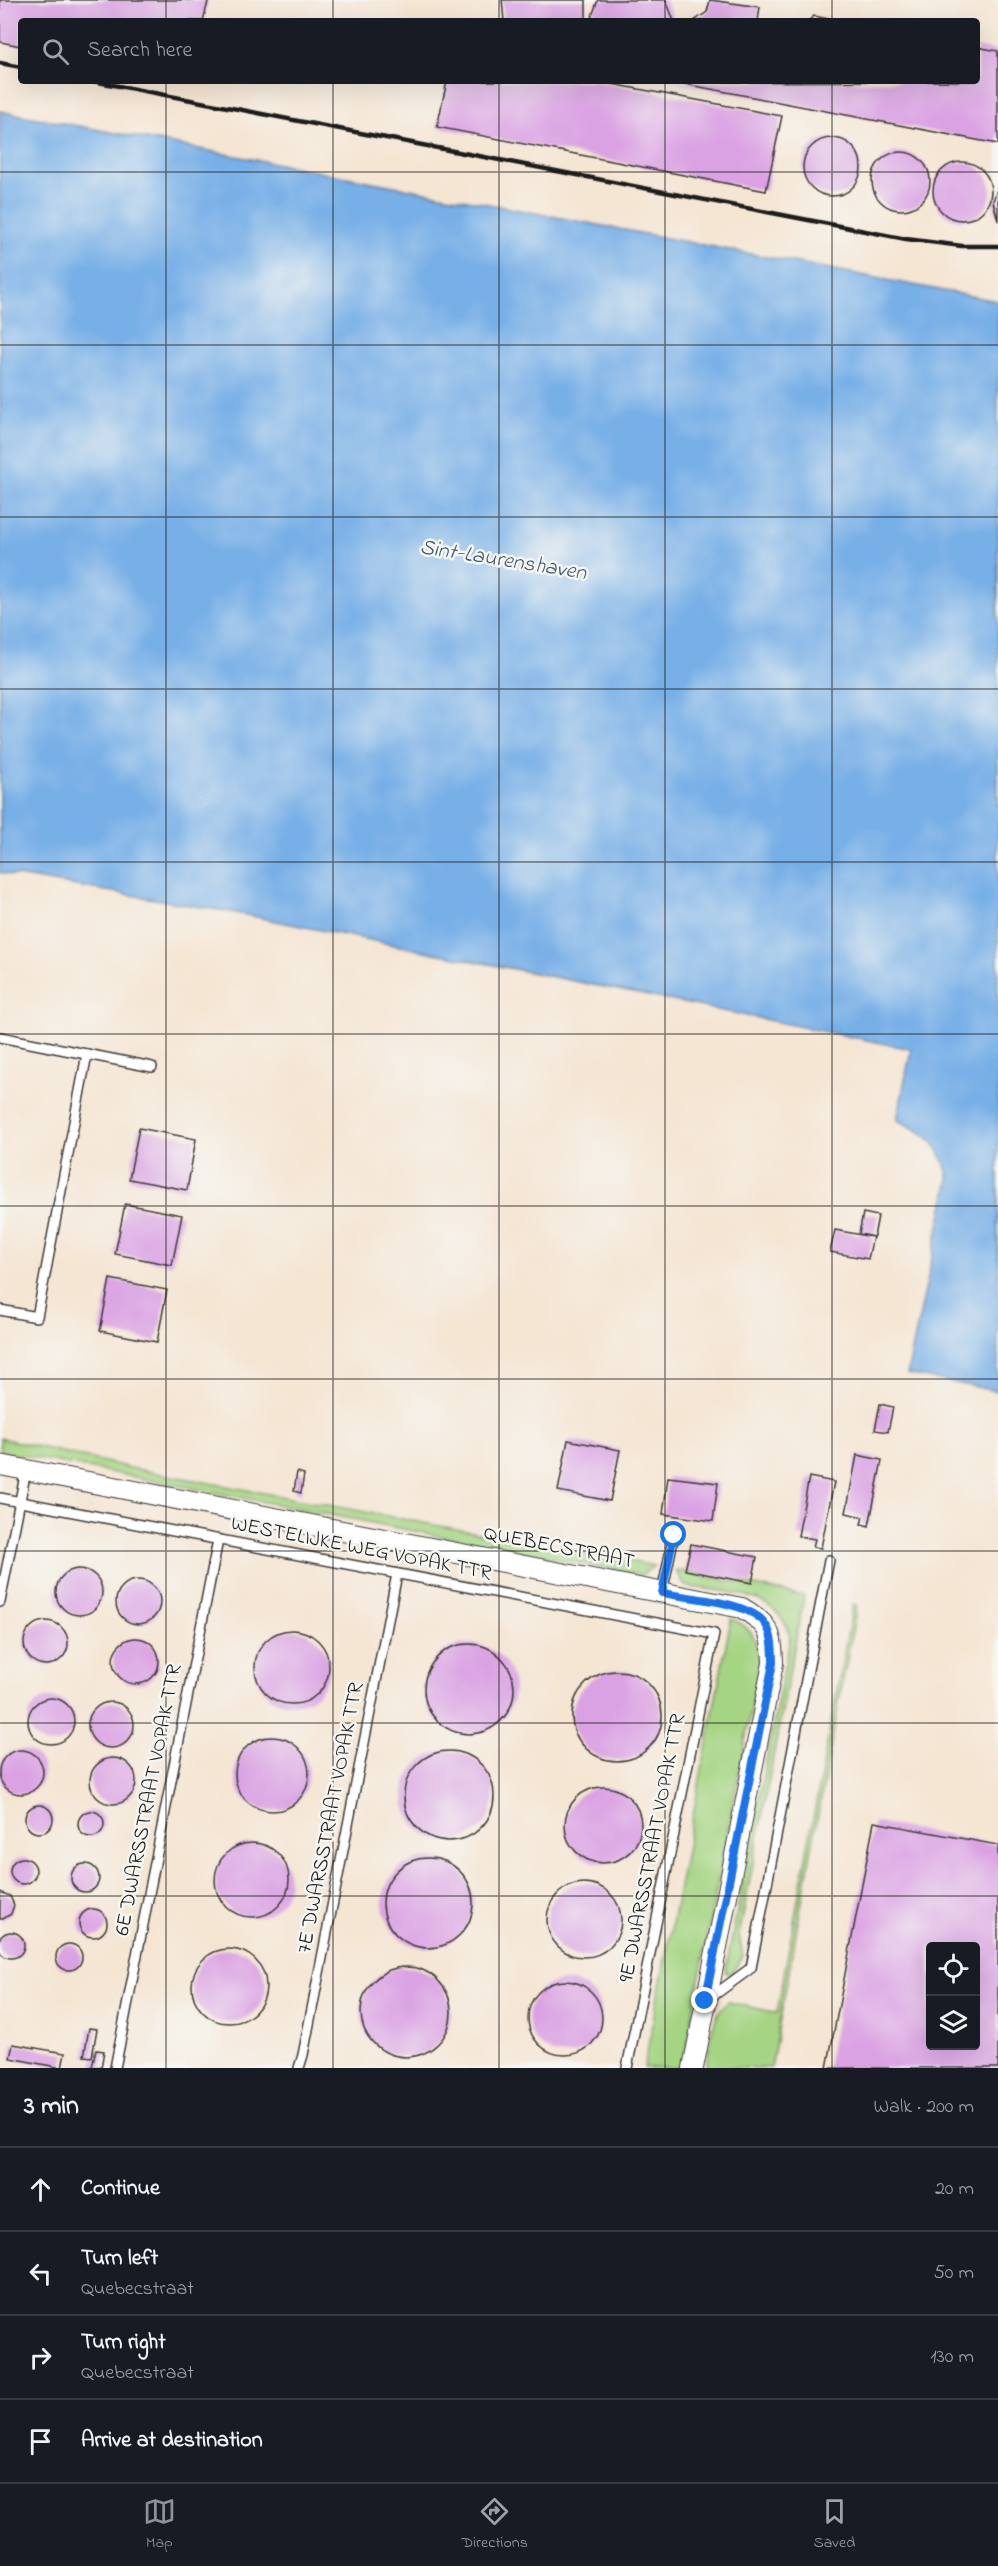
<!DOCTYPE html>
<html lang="en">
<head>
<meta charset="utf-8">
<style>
  :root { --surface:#171b24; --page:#242831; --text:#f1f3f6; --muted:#9ea1a6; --line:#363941; --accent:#8c9099 }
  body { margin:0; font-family:"Indie Flower",sans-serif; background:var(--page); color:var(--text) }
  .controls { position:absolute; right:18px; bottom:18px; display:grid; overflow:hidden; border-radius:6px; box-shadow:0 6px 24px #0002 }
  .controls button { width:54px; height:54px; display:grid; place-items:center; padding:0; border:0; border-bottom:2px solid var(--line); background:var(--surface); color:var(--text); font:30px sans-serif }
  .stop { position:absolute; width:18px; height:18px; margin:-14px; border:4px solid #1a73e8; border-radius:50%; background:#fff }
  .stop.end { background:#1a73e8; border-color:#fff; box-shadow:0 2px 6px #0008 }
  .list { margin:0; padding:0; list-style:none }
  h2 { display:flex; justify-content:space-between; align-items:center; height:78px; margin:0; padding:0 24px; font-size:26px }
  h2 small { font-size:20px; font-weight:400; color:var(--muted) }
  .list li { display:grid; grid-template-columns:39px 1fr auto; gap:18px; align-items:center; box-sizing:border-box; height:84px; padding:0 24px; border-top:2px solid var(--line) }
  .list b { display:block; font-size:22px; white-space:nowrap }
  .list p { margin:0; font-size:20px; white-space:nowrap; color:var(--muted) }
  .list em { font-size:20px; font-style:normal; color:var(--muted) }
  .icon { flex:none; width:33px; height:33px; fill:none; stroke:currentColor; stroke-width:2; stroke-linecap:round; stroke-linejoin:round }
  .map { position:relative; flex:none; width:998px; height:2068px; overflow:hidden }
  .search { position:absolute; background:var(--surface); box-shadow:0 6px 24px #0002; left:18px; right:18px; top:18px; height:66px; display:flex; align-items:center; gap:15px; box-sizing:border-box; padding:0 21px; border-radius:6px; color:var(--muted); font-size:22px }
  .sheet { height:414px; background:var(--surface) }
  nav { display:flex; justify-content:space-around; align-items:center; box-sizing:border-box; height:84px; border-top:2px solid var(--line); background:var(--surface); font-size:16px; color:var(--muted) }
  nav a { display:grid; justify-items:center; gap:3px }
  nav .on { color:var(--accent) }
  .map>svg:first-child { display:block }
</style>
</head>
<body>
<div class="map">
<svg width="998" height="2068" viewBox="0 0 998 2068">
  <rect width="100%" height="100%" fill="#f6f6f2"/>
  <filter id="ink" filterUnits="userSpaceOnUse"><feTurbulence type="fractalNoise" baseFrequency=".0167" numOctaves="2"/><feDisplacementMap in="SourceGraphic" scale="12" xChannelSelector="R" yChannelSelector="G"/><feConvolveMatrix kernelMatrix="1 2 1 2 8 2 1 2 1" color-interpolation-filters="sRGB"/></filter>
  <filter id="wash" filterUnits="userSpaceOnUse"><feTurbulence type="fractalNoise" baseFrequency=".008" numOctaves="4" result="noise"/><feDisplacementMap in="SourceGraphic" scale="24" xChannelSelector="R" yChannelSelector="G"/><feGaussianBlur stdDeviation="1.35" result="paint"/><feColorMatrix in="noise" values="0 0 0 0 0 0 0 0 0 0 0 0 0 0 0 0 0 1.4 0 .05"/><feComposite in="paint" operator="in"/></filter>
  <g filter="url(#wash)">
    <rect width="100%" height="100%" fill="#f5e5d3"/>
    <!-- green -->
    <g fill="#a5d482" stroke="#60784f" stroke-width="1.5">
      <path d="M 0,1438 L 135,1469 L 654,1566 L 641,1575 L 0,1451 Z"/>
      <path d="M 676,1570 L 804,1596 L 739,1936 L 743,1956 L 732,1974 L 726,1973 L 726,1968 L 790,1638 C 780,1590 724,1593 685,1586 Z"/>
      <path d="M 853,1604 L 857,1605 L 771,2068 L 706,2068 C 710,2047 710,2015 728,2002 L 777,2013 Z"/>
      <path d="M 731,1619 C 753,1626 760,1645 759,1668 L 682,2068 L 644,2068 Z"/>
    </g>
    <!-- water -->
    <path fill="#77afe7" stroke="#4a6682" stroke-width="1.5" d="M 0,111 L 998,301 L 998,1391 L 907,1374 L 949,1179 C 941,1145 929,1134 897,1120 L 911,1049 L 231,912 L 0,873 Z"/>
    <g id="blocks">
      <!-- building -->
      <g fill="#daa2e3" fill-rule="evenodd">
        <path d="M 0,0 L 205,0 L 208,2 L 203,21 L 21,21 L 21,46 L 0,42 Z"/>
        <path d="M 502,0 L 586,0 L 586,17 L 585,21 L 504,21 Z"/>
        <path d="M 598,0 L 666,0 L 674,21 L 590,21 Z"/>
        <path d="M 710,0 L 760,7 L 758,21 L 694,21 L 707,12 Z"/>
        <path d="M 814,16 L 833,20 L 833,21 L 808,21 Z"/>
        <path d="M 977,47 L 998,51 L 998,144 L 674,82 L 977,81 Z"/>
        <path d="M 447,81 L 596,81 L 782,116 L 766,191 L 437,127 Z"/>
        <circle cx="832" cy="167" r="29"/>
        <circle cx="901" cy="181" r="29"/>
        <circle cx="962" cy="191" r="29"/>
        <path d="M 998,187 L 998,221 L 993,201 Z"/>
        <path d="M 139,1128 L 196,1139 L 187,1190 L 129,1179 Z"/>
        <path d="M 125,1204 L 182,1215 L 172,1265 L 115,1254 Z"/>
        <path d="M 863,1213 L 878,1216 L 874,1237 L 859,1234 Z"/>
        <path d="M 835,1230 L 873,1237 L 868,1259 L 830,1252 Z"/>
        <path d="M 110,1279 L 167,1290 L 157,1342 L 100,1331 Z"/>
        <path d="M 880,1404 L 893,1407 L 888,1432 L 875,1430 Z"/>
        <path d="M 568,1440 L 620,1450 L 610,1501 L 558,1491 Z"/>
        <path d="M 857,1455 L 882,1460 L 869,1526 L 861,1524 L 863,1517 L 846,1513 Z"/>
        <path d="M 297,1472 L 304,1474 L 301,1493 L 294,1491 Z"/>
        <path d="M 668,1477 L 718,1483 L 713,1521 L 663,1514 Z"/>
        <path d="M 809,1477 L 834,1482 L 821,1548 L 813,1547 L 815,1539 L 798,1536 Z"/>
        <path d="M 691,1544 L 757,1557 L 752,1583 L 685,1570 Z"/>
        <circle cx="79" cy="1592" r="23"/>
        <circle cx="138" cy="1602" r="22"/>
        <circle cx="46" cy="1643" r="22"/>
        <circle cx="292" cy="1667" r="37"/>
        <circle cx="136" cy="1661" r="23"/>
        <circle cx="469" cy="1689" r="45"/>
        <circle cx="617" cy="1716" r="45"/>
        <circle cx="51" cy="1721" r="23"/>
        <circle cx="111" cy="1725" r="23"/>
        <circle cx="272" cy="1774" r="37"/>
        <circle cx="21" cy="1772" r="22"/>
        <circle cx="449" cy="1796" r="45"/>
        <circle cx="113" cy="1781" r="23"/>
        <circle cx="603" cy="1825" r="38"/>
        <circle cx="39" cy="1819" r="14"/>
        <circle cx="91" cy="1824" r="13"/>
        <path d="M 874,1822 L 998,1845 L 998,2068 L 827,2068 ZM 930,1946 L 976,1946 L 976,2046 L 930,2046 Z"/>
        <circle cx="252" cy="1880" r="37"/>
        <circle cx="23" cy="1871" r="13"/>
        <circle cx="428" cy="1903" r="45"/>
        <circle cx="85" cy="1878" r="14"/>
        <circle cx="584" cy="1920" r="37"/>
        <path d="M 0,1892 L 10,1896 L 14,1905 L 11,1914 L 3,1919 L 0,1919 Z"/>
        <circle cx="93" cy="1923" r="14"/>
        <circle cx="11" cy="1945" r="13"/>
        <circle cx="69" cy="1957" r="13"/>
        <circle cx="229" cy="1986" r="37"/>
        <circle cx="406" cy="2012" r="45"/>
        <circle cx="565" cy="2018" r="37"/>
        <path d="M 89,2028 L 97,2029 L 92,2057 L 84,2056 Z"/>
        <path d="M 13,2044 L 65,2053 L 62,2068 L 10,2058 Z"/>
        <path d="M 96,2050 L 104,2051 L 101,2068 L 92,2067 Z"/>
      </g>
    </g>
  </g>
  <g filter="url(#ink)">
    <use href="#blocks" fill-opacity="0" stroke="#3d3a37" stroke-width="1.5"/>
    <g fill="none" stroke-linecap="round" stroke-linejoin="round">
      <defs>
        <g id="service">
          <path d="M 0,1037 L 152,1067"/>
          <path d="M 0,1310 L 37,1317 L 87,1054"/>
          <path d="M 0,1498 L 714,1634 L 627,2068"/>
          <path d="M 662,1593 L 674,1535"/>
          <path d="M 0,1602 L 26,1470"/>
          <path d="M 710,1998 L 751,1968 L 829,1560"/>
          <path d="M 115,2068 L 218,1540"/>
          <path d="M 299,2068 L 303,2055 L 397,1574"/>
        </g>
        <path id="minor" d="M 0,1465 L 742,1608 C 769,1624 772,1632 773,1663 L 693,2068"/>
      </defs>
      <!-- service casing -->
      <use href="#service" stroke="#3d3a37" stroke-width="12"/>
      <!-- minor casing -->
      <use href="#minor" stroke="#3d3a37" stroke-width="22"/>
      <!-- service -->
      <use href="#service" stroke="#fff" stroke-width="9"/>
      <!-- minor -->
      <use href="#minor" stroke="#fff" stroke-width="20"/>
      <!-- rail -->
      <g stroke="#1c1c1c" stroke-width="4.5">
        <path d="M 0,63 L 21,67"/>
        <path d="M 93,81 L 906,239 L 962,246 L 998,246"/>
      </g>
    </g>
  </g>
  <g fill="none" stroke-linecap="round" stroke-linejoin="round" filter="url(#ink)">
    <!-- route -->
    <path stroke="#1a73e8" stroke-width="8" d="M 674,1535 L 662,1593 C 689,1598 741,1601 761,1619 C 773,1630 773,1648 773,1663 L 705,2001"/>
  </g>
  <!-- grid -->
  <path fill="none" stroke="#1c1c1c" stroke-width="1.5" stroke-opacity="0.55" d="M 166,0 L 166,21M 333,0 L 333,21M 499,0 L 499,21M 665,0 L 665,21M 832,0 L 832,21M 166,81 L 166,2068M 333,81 L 333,2068M 499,81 L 499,2068M 665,81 L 665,2068M 832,81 L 832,2068M 0,172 L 998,172M 0,345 L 998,345M 0,517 L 998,517M 0,689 L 998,689M 0,862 L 998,862M 0,1034 L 998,1034M 0,1206 L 998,1206M 0,1379 L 998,1379M 0,1551 L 998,1551M 0,1723 L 998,1723M 0,1896 L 998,1896"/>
  <g text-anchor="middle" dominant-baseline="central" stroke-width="5" stroke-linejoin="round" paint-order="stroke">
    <!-- street labels -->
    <g font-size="21" fill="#1c1c1c" stroke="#f6f6f2">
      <text transform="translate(559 1548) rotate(11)">QUEBECSTRAAT</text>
      <text transform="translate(361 1549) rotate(11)">WESTELIJKE WEG VOPAK TTR</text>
      <text transform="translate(149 1800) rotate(-79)">6E DWARSSTRAAT VOPAK TTR</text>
      <text transform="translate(331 1818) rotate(-79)">7E DWARSSTRAAT VOPAK TTR</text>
      <text transform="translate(653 1848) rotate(-79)">9E DWARSSTRAAT VOPAK TTR</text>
    </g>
    <!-- water labels -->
    <g font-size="22" font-style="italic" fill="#40576d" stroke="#f6f6f2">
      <text transform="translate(503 561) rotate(9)">Sint-Laurenshaven</text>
    </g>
  </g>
</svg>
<div class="controls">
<button><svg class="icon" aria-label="locate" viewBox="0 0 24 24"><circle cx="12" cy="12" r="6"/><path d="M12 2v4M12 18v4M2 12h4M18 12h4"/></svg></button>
<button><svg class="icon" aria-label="layers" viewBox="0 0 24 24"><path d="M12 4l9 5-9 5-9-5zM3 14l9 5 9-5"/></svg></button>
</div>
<div class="stop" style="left:674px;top:1535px"></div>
<div class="stop end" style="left:705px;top:2001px"></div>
<div class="search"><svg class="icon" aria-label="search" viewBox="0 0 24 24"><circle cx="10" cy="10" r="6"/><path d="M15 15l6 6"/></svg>Search here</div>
</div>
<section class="sheet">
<h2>3 min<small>Walk · 200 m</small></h2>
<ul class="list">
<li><svg class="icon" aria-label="ahead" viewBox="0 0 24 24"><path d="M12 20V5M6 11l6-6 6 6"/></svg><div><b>Continue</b></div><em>20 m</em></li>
<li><svg class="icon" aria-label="left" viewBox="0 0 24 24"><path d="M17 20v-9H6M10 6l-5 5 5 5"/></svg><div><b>Turn left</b><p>Quebecstraat</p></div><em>50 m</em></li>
<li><svg class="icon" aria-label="right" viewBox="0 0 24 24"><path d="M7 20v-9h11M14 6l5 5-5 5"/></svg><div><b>Turn right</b><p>Quebecstraat</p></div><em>130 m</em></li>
<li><svg class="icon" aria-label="arrive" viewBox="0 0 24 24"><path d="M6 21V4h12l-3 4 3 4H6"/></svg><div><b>Arrive at destination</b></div></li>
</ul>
</section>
<nav>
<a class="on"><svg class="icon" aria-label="map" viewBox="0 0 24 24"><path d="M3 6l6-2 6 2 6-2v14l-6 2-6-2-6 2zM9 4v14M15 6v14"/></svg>Map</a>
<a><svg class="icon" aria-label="directions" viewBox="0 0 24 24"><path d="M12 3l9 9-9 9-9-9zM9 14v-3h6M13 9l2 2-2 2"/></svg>Directions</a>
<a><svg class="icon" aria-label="saved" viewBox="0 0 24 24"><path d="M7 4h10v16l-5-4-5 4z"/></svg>Saved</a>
</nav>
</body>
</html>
